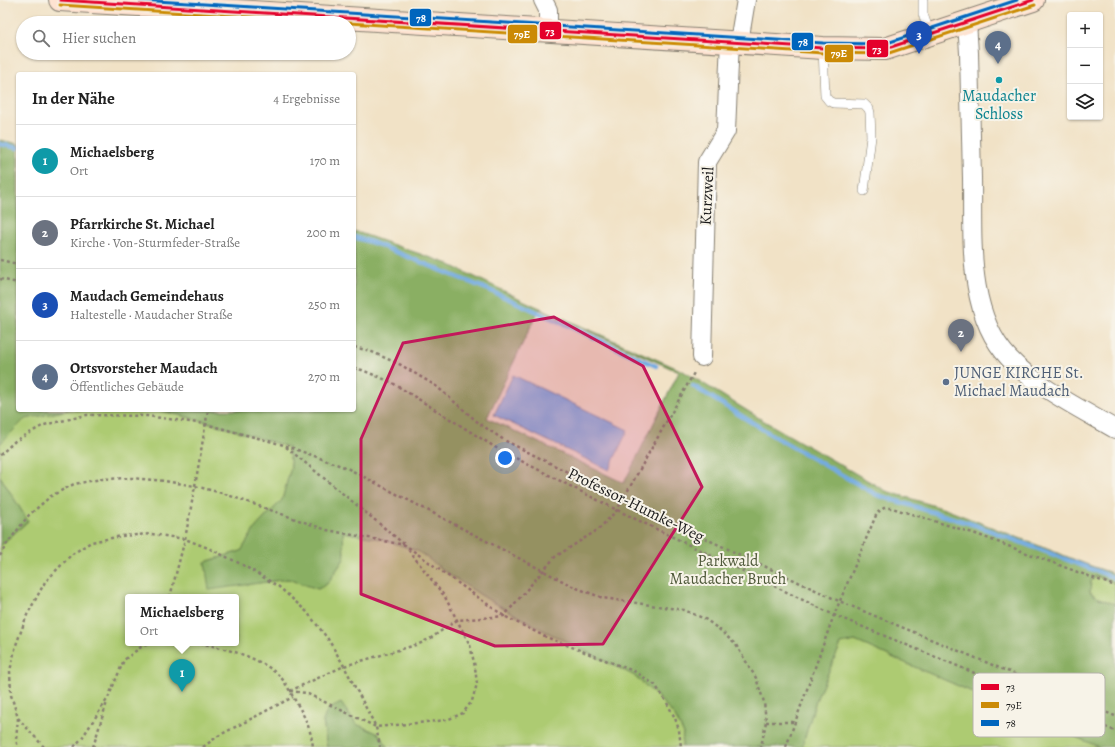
<!DOCTYPE html>
<html lang="de">
<head>
<meta charset="utf-8">
<style>
  :root { --surface:#fff; --page:#f6f6f6; --text:#222; --muted:#767676; --line:#e0e0e0; --accent:#d1495b }
  body { margin:0; font-family:Alegreya,serif; background:var(--page); color:var(--text) }
  .controls { position:absolute; right:12px; top:12px; display:grid; overflow:hidden; border-radius:4px; box-shadow:0 1px 3px #0004 }
  .controls button { width:36px; height:36px; display:grid; place-items:center; padding:0; border:0; border-bottom:1px solid var(--line); background:var(--surface); color:var(--text); font:20px sans-serif }
  .you { position:absolute; left:505px; top:458px; width:14px; height:14px; margin:-10px; border:3px solid #fff; border-radius:50%; background:#1a73e8; box-shadow:0 0 0 6px #1a73e833 }
  .badge { display:grid; place-items:center; width:26px; height:26px; border-radius:50%; background:var(--accent); color:#fff; font-size:13px; font-weight:700 }
  .pin { position:absolute; translate:-50% -33px; filter:drop-shadow(0 1px 2px #0008) }
  .pin::after { content:''; position:absolute; top:21px; width:14px; height:12px; background:inherit; clip-path:polygon(0 0,100% 0,50% 100%) }
  .popup { position:absolute; left:125px; top:594px; width:114px; height:52px; box-sizing:border-box; display:grid; place-content:center; border-radius:4px; background:var(--surface); filter:drop-shadow(0 1px 3px #0005); font-size:13px; white-space:nowrap; color:var(--muted) }
  .popup b { font-size:15px; color:var(--text) }
  .popup::after { content:''; position:absolute; left:50%; top:100%; margin-left:-8px; border:8px solid transparent; border-top-color:var(--surface) }
  .list { margin:0; padding:0; list-style:none }
  h2 { display:flex; justify-content:space-between; align-items:center; height:52px; margin:0; padding:0 16px; font-size:17px }
  h2 small { font-size:13px; font-weight:400; color:var(--muted) }
  .list li { display:grid; grid-template-columns:26px 1fr auto; gap:12px; align-items:center; box-sizing:border-box; height:72px; padding:0 16px; border-top:1px solid var(--line) }
  .list b { display:block; font-size:15px; white-space:nowrap }
  .list p { margin:0; font-size:13px; white-space:nowrap; color:var(--muted) }
  .list em { font-size:13px; font-style:normal; color:var(--muted) }
  .icon { flex:none; width:22px; height:22px; fill:none; stroke:currentColor; stroke-width:2; stroke-linecap:round; stroke-linejoin:round }
  .map { position:relative; flex:none; width:1115px; height:747px; overflow:hidden }
  .search { position:absolute; background:var(--surface); box-shadow:0 1px 3px #0004; left:16px; top:16px; width:340px; height:44px; display:flex; align-items:center; gap:10px; box-sizing:border-box; padding:0 14px; border-radius:22px; color:var(--muted); font-size:15px }
  .panel { position:absolute; background:var(--surface); box-shadow:0 1px 3px #0004; left:16px; top:72px; width:340px; height:340px; border-radius:4px }
  .map>svg:first-child { display:block }
</style>
</head>
<body>
<div class="map">
<svg width="1115" height="747" viewBox="0 0 1115 747">
  <rect width="100%" height="100%" fill="#f7f3e8"/>
  <filter id="ink" filterUnits="userSpaceOnUse"><feTurbulence type="fractalNoise" baseFrequency=".025" numOctaves="2"/><feDisplacementMap in="SourceGraphic" scale="8" xChannelSelector="R" yChannelSelector="G"/><feConvolveMatrix kernelMatrix="1 2 1 2 8 2 1 2 1" color-interpolation-filters="sRGB"/></filter>
  <filter id="wash" filterUnits="userSpaceOnUse"><feTurbulence type="fractalNoise" baseFrequency=".012" numOctaves="4" result="noise"/><feDisplacementMap in="SourceGraphic" scale="16" xChannelSelector="R" yChannelSelector="G"/><feGaussianBlur stdDeviation="0.9" result="paint"/><feColorMatrix in="noise" values="0 0 0 0 0 0 0 0 0 0 0 0 0 0 0 0 0 1.4 0 .05"/><feComposite in="paint" operator="in"/></filter>
  <g filter="url(#wash)">
    <rect width="100%" height="100%" fill="#f1e2c6"/>
    <!-- green -->
    <g fill="#adcb72" stroke="#647447" fill-rule="evenodd">
      <path d="M 68,410 L 159,410 L 211,423 L 288,446 L 291,467 L 282,500 L 256,527 L 241,551 L 205,562 L 258,583 L 288,579 L 318,589 L 327,584 L 344,559 L 343,532 L 381,539 L 418,551 L 447,573 L 484,597 L 543,630 L 633,675 L 655,694 L 675,716 L 683,732 L 682,747 L 388,747 L 379,734 L 356,724 L 323,721 L 327,747 L 0,747 L 0,546 L 28,521 L 0,476 L 0,444 L 25,419 ZM 128,597 L 236,597 L 236,643 L 128,643 Z"/>
      <path d="M 1097,576 L 1115,583 L 1115,604 L 1096,597 L 1090,592 L 1091,581 Z"/>
      <path d="M 855,641 L 1099,747 L 802,747 L 816,700 L 841,644 Z"/>
    </g>
    <!-- forest -->
    <g fill="#8aaf64" stroke="#536640" fill-rule="evenodd">
      <path d="M 0,140 L 18,144 L 18,410 L 68,410 L 25,419 L 0,444 Z"/>
      <path d="M 354,231 L 446,263 L 531,304 L 683,371 L 759,418 L 886,491 L 945,509 L 1088,565 L 1115,574 L 1115,583 L 1096,576 L 1091,581 L 1090,592 L 1096,597 L 1115,604 L 1115,747 L 1099,747 L 855,641 L 841,644 L 816,700 L 802,747 L 682,747 L 683,732 L 675,716 L 655,694 L 633,675 L 543,630 L 484,597 L 447,573 L 418,551 L 381,539 L 343,532 L 344,559 L 327,584 L 318,589 L 288,579 L 209,590 L 205,562 L 241,551 L 256,527 L 282,500 L 291,467 L 288,447 L 211,423 L 159,410 L 354,410 ZM 539,309 L 679,372 L 624,483 L 487,418 Z"/>
      <path d="M 0,476 L 28,521 L 0,546 Z"/>
      <path d="M 341,703 L 356,724 L 379,734 L 388,747 L 327,747 L 323,721 L 327,710 Z"/>
    </g>
    <!-- water -->
    <path fill="#73abe2" stroke="#48647f" d="M 513,375 L 628,430 L 609,470 L 494,415 Z"/>
    <g fill="none" stroke-linecap="round" stroke-linejoin="round">
      <!-- stream -->
      <g stroke="#73abe2" stroke-width="4.5">
        <path d="M 0,144 L 18,148"/>
        <path d="M 354,237 L 374,243 L 489,290 L 656,366"/>
        <path d="M 693,386 L 777,438 L 877,495 L 975,525 L 1115,578"/>
      </g>
    </g>
  </g>
  <g filter="url(#ink)">
    <g fill="none" stroke-linecap="round" stroke-linejoin="round">
      <defs>
        <g id="lane">
          <path d="M 923,0 L 923,14 L 930,35"/>
          <path d="M 823,48 L 825,96 L 829,101 L 833,103 L 864,104 L 869,109 L 870,113 L 871,137 L 864,191"/>
        </g>
        <g id="street">
          <path d="M 543,0 L 548,10 L 548,30"/>
          <path d="M 967,22 L 969,53 C 970,95 971,137 972,178 C 973,236 966,313 1009,358 C 1036,387 1081,409 1115,429"/>
          <path d="M 739,42 L 746,0"/>
          <path d="M 702,357 L 707,162 L 726,131 L 730,41"/>
        </g>
        <path id="secondary" d="M 60,0 L 823,48 L 885,49 L 1033,0"/>
      </defs>
      <!-- lane casing -->
      <use href="#lane" stroke="#867f71" stroke-width="10"/>
      <!-- street casing -->
      <use href="#street" stroke="#867f71" stroke-width="20"/>
      <!-- secondary casing -->
      <use href="#secondary" stroke="#867f71" stroke-width="24"/>
      <!-- path -->
      <g stroke="#867f71" stroke-width="2.5" stroke-dasharray="3 3" stroke-linecap="butt">
        <path d="M 0,260 L 18,264"/>
        <path d="M 0,279 L 18,283"/>
        <path d="M 354,347 L 370,351 L 401,365 L 436,386 L 480,424 L 504,440 L 623,500 L 839,601 L 1115,716"/>
        <path d="M 354,368 L 362,370 L 391,382 L 498,449 L 617,510 L 834,615 L 1115,731"/>
        <path d="M 286,447 L 404,544"/>
        <path d="M 0,455 L 15,441 L 44,425 L 87,415 L 147,416 L 205,424 L 284,445 L 347,468 L 574,587 L 603,598 L 684,610 L 705,619 L 720,630 L 736,645 L 756,678 L 764,702 L 766,722 L 761,747"/>
        <path d="M 0,556 L 6,545 L 29,515 L 51,496 L 74,484 L 101,479 L 132,478 L 165,481 L 195,486 L 222,493 L 327,530 L 405,545 L 504,616 L 546,637 L 636,672 L 655,685 L 666,701 L 675,718 L 679,730 L 681,747"/>
        <path d="M 170,597 L 185,539 L 195,486 L 208,410"/>
        <path d="M 200,643 C 227,649 265,658 283,680 C 288,687 292,695 296,702 C 305,717 311,729 313,747"/>
        <path d="M 290,691 L 344,666 L 419,644 L 431,638 L 457,620 L 504,616 L 555,557 L 599,529 L 617,510 L 695,371"/>
        <path d="M 290,691 L 306,693 L 376,727 L 447,720 L 463,713 L 472,701 L 477,684 L 475,667 L 470,645 L 445,597 L 407,548"/>
        <path d="M 18,718 L 16,740 L 18,747"/>
        <path d="M 766,722 L 795,722"/>
        <path d="M 44,747 L 18,718 L 11,695 L 10,671 L 16,645 L 27,615 L 45,582 L 71,555 L 91,542 L 122,536 L 152,534 L 185,539 L 208,548 L 241,564 L 278,586 L 307,612 L 328,639 L 344,666 L 376,727 L 380,747"/>
        <path d="M 74,747 L 82,738 L 108,698 L 124,660 L 141,647 L 151,643"/>
        <path d="M 93,747 L 107,702"/>
        <path d="M 203,747 L 218,736 L 293,697"/>
        <path d="M 786,747 L 834,615 L 877,513 L 884,508 L 892,508 L 976,534 L 1115,586"/>
      </g>
      <!-- lane -->
      <use href="#lane" stroke="#fff" stroke-width="9"/>
      <!-- street -->
      <use href="#street" stroke="#fff" stroke-width="18"/>
      <!-- secondary -->
      <use href="#secondary" stroke="#fee3d1" stroke-width="22"/>
      <defs>
        <path id="bus-1" d="M 60,0 L 823,48 L 885,49 L 1033,0"/>
        <g id="bus-2">
          <path d="M 60,5 L 346,23"/>
          <path d="M 349,23 L 823,53 L 886,54 L 1035,5"/>
        </g>
        <path id="bus-3" d="M 140,0 L 823,43 L 884,44 L 1017,0"/>
      </defs>
      <!-- bus-1 casing -->
      <use href="#bus-1" stroke="#f7f3e8" stroke-width="6"/>
      <!-- bus-2 casing -->
      <use href="#bus-2" stroke="#f7f3e8" stroke-width="6"/>
      <!-- bus-3 casing -->
      <use href="#bus-3" stroke="#f7f3e8" stroke-width="6"/>
      <!-- bus-1 -->
      <use href="#bus-1" stroke="#e4002b" stroke-width="3"/>
      <!-- bus-2 -->
      <use href="#bus-2" stroke="#cb8a06" stroke-width="3"/>
      <!-- bus-3 -->
      <use href="#bus-3" stroke="#0065bd" stroke-width="3"/>
    </g>
  </g>
  <!-- marked area -->
  <path fill="#c2185b" fill-opacity="0.2" stroke="#c2185b" stroke-width="3" stroke-linejoin="round" d="M 554,317 L 643,366 L 702,487 L 603,644 L 495,646 L 361,594 L 361,439 L 403,343 Z"/>
  <!-- markers -->
  <circle fill="#0f9aa8" stroke="#f7f3e8" stroke-width="1.5" cx="999" cy="80" r="4"/>
  <circle fill="#5c6f8a" stroke="#f7f3e8" stroke-width="1.5" cx="946" cy="382" r="4"/>
  <g text-anchor="middle" dominant-baseline="central" stroke-width="4" stroke-linejoin="round" paint-order="stroke">
    <!-- culture labels -->
    <g font-size="16" fill="#0d838f" stroke="#f7f3e8">
      <text x="999" y="96">Maudacher<tspan x="999" dy="18">Schloss</tspan></text>
    </g>
    <!-- street labels -->
    <g font-size="16" fill="#1c1c1c" stroke="#f7f3e8">
      <text transform="translate(707 196) rotate(-87)">Kurzweil</text>
      <text transform="translate(636 505) rotate(26)">Professor-Humke-Weg</text>
    </g>
    <!-- service labels -->
    <g font-size="16" fill="#4e5e75" stroke="#f7f3e8" text-anchor="start">
      <text x="954" y="373">JUNGE KIRCHE St.<tspan x="954" dy="18">Michael Maudach</tspan></text>
    </g>
    <!-- park labels -->
    <g font-size="16" fill="#4f593a" stroke="#f7f3e8">
      <text x="728" y="561">Parkwald<tspan x="728" dy="18">Maudacher Bruch</tspan></text>
    </g>
  </g>
  <!-- legend -->
  <rect x="973" y="673" width="132" height="64" rx="6" fill="#f7f3e8" stroke="#b5b2ab" stroke-width="1"/>
  <rect x="981" y="684" width="18" height="6" fill="#e4002b"/>
  <rect x="981" y="702" width="18" height="6" fill="#cb8a06"/>
  <rect x="981" y="720" width="18" height="6" fill="#0065bd"/>
  <g font-size="11" fill="#1c1c1c">
    <text x="1006" y="691">73</text>
    <text x="1006" y="709">79E</text>
    <text x="1006" y="727">78</text>
  </g>
  <g stroke="#f7f3e8" stroke-width="1.5">
    <rect x="409" y="8" width="23" height="19" rx="4" fill="#0065bd"/>
    <rect x="539" y="21" width="23" height="19" rx="4" fill="#e4002b"/>
    <rect x="507" y="24" width="31" height="20" rx="4" fill="#cb8a06"/>
    <rect x="791" y="32" width="23" height="19" rx="4" fill="#0065bd"/>
    <rect x="866" y="39" width="23" height="19" rx="4" fill="#e4002b"/>
    <rect x="824" y="44" width="30" height="19" rx="4" fill="#cb8a06"/>
  </g>
  <g font-size="11" text-anchor="middle" font-weight="bold" fill="#fff">
    <text x="421" y="22">78</text>
    <text x="550" y="35">73</text>
    <text x="522" y="38">79E</text>
    <text x="803" y="46">78</text>
    <text x="877" y="53">73</text>
    <text x="839" y="57">79E</text>
  </g>
</svg>
<div class="controls">
<button>+</button>
<button>−</button>
<button><svg class="icon" aria-label="layers" viewBox="0 0 24 24"><path d="M12 4l9 5-9 5-9-5zM3 14l9 5 9-5"/></svg></button>
</div>
<div class="you"></div>
<div class="pin badge" style="left:182px;top:692px;background:#0f9aa8">1</div>
<div class="popup"><b>Michaelsberg</b>Ort</div>
<div class="pin badge" style="left:961px;top:352px;background:#6b7280">2</div>
<div class="pin badge" style="left:919px;top:54px;background:#1a4fb4">3</div>
<div class="pin badge" style="left:998px;top:64px;background:#5c6f8a">4</div>
<div class="search"><svg class="icon" aria-label="search" viewBox="0 0 24 24"><circle cx="10" cy="10" r="6"/><path d="M15 15l6 6"/></svg>Hier suchen</div>
<section class="panel">
<h2>In der Nähe<small>4 Ergebnisse</small></h2>
<ul class="list">
<li><span class="badge" style="background:#0f9aa8">1</span><div><b>Michaelsberg</b><p>Ort</p></div><em>170 m</em></li>
<li><span class="badge" style="background:#6b7280">2</span><div><b>Pfarrkirche St. Michael</b><p>Kirche · Von-Sturmfeder-Straße</p></div><em>200 m</em></li>
<li><span class="badge" style="background:#1a4fb4">3</span><div><b>Maudach Gemeindehaus</b><p>Haltestelle · Maudacher Straße</p></div><em>250 m</em></li>
<li><span class="badge" style="background:#5c6f8a">4</span><div><b>Ortsvorsteher Maudach</b><p>Öffentliches Gebäude</p></div><em>270 m</em></li>
</ul>
</section>
</div>
</body>
</html>
